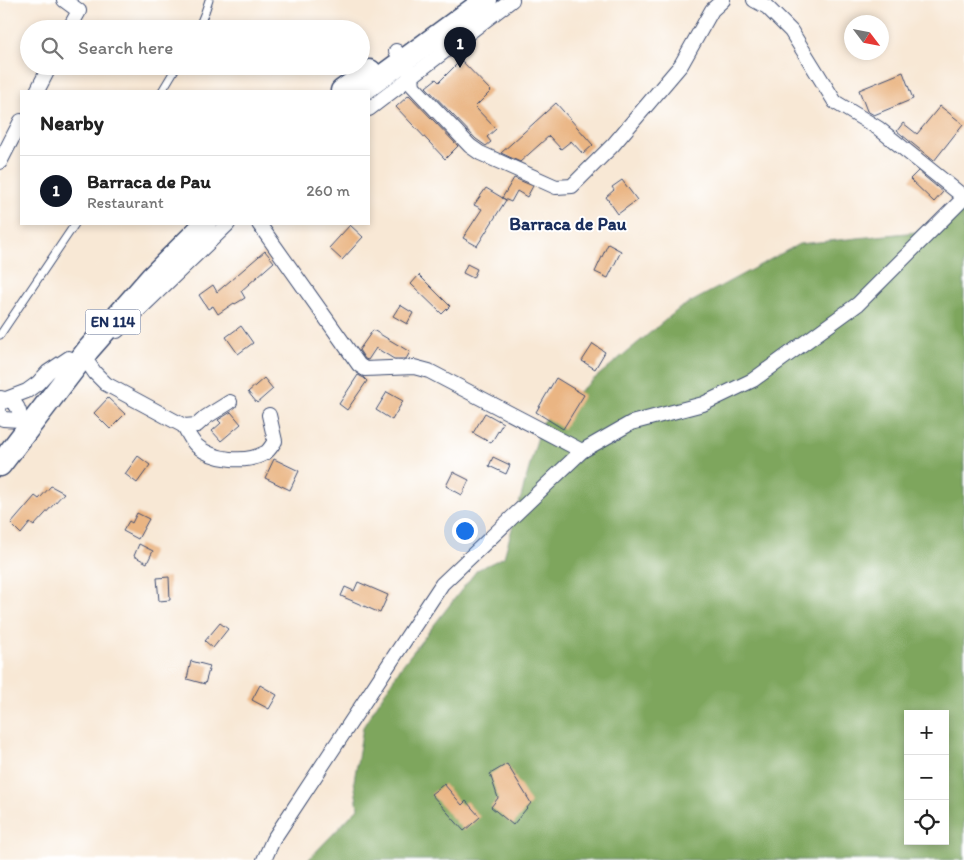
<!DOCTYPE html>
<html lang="en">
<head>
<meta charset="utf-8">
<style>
  :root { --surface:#fff; --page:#f6f6f6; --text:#222; --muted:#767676; --line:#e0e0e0; --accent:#111827 }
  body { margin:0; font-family:Itim,sans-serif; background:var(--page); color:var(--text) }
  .controls { position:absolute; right:15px; bottom:15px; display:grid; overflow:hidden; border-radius:0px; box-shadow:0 2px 8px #0003 }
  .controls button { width:45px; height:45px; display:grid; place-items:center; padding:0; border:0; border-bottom:1px solid var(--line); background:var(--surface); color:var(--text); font:25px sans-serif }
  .compass { position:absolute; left:844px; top:15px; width:45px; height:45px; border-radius:50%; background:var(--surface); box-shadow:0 2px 8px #0003; rotate:122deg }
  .you { position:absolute; left:464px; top:530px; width:18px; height:18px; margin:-12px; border:4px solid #fff; border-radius:50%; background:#1a73e8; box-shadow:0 0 0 8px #1a73e833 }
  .badge { display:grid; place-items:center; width:32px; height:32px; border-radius:50%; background:var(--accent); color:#fff; font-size:16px; font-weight:700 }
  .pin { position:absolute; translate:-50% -41px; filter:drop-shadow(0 1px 2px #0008) }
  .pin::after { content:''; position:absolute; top:26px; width:18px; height:15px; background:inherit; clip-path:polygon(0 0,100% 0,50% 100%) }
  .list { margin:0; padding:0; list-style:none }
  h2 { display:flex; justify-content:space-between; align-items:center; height:65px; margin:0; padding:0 20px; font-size:21px }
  h2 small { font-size:16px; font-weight:400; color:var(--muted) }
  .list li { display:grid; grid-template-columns:32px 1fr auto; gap:15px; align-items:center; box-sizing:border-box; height:70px; padding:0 20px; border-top:1px solid var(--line) }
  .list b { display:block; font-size:19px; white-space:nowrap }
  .list p { margin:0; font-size:16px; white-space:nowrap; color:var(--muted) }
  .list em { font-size:16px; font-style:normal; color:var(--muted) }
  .icon { flex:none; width:28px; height:28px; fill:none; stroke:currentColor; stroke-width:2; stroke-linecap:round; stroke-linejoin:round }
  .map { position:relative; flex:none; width:964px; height:860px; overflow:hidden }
  .search { position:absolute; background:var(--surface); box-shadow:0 2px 8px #0003; left:20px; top:20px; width:350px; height:55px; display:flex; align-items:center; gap:12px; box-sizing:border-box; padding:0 18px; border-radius:28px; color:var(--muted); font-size:19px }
  .panel { position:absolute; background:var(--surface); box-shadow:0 2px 8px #0003; left:20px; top:90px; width:350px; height:135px; border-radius:0px }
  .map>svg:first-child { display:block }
</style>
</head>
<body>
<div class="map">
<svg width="964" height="860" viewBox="0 0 964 860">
  <rect width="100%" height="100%" fill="#fff"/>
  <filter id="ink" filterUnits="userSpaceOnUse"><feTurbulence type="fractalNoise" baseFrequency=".02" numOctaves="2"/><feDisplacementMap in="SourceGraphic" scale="10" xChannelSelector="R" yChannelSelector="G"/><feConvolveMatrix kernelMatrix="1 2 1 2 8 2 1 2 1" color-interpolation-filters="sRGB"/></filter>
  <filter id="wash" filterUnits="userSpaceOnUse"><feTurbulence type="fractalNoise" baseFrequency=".0096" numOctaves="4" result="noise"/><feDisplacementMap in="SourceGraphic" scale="20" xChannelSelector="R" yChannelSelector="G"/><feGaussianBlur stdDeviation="1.12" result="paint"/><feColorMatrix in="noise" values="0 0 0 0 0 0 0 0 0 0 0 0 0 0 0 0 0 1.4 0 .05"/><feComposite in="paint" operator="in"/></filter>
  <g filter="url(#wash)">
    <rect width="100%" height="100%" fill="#f8e8d5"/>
    <!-- forest -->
    <path fill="#7ea65d" stroke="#4c6a5e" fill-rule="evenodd" d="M 964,198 L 964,860 L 308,860 L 358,808 L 354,781 L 363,727 L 401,667 L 477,570 L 504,557 L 542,422 L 680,308 L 799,244 L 916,232 ZM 908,714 L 945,714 L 945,841 L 908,841 Z"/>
    <g id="blocks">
      <!-- building -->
      <g fill="#eab583">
        <path d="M 461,60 L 491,91 L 475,107 L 496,129 L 487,137 L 491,142 L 486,146 L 476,139 L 426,87 L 436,79 L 439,82 Z"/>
        <path d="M 903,72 L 913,99 L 874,115 L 867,111 L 859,90 Z"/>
        <path d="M 409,95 L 458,146 L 445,159 L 396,107 Z"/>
        <path d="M 556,103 L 593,145 L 583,154 L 571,141 L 561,149 L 549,136 L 520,162 L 501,153 Z"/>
        <path d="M 940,106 L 963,124 L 934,161 L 897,131 L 903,123 L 917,134 Z"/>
        <path d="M 918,171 L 943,192 L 934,202 L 910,179 Z"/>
        <path d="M 514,178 L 533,186 L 527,197 L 517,191 L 511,202 L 502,198 Z"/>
        <path d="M 622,180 L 637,200 L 618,214 L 606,197 L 614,190 L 612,187 Z"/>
        <path d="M 486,188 L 506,200 L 477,246 L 463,238 L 482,209 L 474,205 Z"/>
        <path d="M 350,225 L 363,237 L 342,260 L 329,248 Z"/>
        <path d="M 608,244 L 621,251 L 608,278 L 595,272 Z"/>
        <path d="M 265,251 L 274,262 L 241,291 L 245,298 L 235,304 L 234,303 L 218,314 L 213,306 L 208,309 L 199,295 L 213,285 L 217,292 Z"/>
        <path d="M 467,264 L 477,269 L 473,278 L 463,273 Z"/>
        <path d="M 419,275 L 450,306 L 442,314 L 411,284 Z"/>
        <path d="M 400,305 L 413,313 L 407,324 L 393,316 Z"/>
        <path d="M 241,326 L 253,343 L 238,354 L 226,337 Z"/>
        <path d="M 373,330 L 410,352 L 406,359 L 394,359 L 376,348 L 368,360 L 365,359 L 359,350 Z"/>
        <path d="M 593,344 L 605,352 L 595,369 L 582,361 Z"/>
        <path d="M 358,375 L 364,378 L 367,381 L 347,410 L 339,404 Z"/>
        <path d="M 264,378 L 273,389 L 257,403 L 248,392 Z"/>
        <path d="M 556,378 L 584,395 L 563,429 L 536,412 Z"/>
        <path d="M 387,392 L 403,401 L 392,420 L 376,410 Z"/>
        <path d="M 108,398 L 125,414 L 110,429 L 94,413 Z"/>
        <path d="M 231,412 L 241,424 L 221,441 L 212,431 L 221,423 L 218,420 Z"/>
        <path d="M 485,413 L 503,423 L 491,443 L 473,433 Z"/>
        <path d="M 138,456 L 150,465 L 137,483 L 125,474 Z"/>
        <path d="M 493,457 L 510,465 L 506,474 L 489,466 Z"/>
        <path d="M 274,459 L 299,471 L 290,490 L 265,478 Z"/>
        <path d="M 453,472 L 469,480 L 462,495 L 446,486 Z"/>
        <path d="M 51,486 L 64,493 L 34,526 L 30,523 L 21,534 L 11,524 L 35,496 L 39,499 Z"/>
        <path d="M 137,513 L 149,519 L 138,539 L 123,531 L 129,521 L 132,523 Z"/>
        <path d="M 139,544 L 153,551 L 147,563 L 134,556 Z"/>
        <path d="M 169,577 L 170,600 L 159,601 L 157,578 Z"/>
        <path d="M 358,582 L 388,595 L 380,613 L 341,596 L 345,587 L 354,591 Z"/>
        <path d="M 220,623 L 228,629 L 213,648 L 205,641 Z"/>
        <path d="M 191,661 L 210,666 L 205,684 L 187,679 Z"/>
        <path d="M 260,685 L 277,695 L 269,709 L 252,700 Z"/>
        <path d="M 507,764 L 531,803 L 513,825 L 491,807 L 498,798 L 490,774 Z"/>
        <path d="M 444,784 L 462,805 L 466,801 L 480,817 L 464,831 L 431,794 Z"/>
      </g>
    </g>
  </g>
  <g filter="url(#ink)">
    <use href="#blocks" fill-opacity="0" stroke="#3c4b70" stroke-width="1"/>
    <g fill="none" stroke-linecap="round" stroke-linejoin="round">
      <defs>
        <g id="lane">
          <path d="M 198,29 L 205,12 L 209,0"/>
          <path d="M 162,91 L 177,66"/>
          <path d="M 0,335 L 75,224"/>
        </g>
        <g id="street">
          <path d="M 64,0 L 79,11 L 69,29"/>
          <path d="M 754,0 L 767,7 L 791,31 L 835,102 L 878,128 L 964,197"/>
          <path d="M 396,51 L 412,76 L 413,86 L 470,146 L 480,153 L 556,187 L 572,186 L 613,145 L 681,65 L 712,10 L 723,0"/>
          <path d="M 37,91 L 50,66"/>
          <path d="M 369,109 L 512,0"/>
          <path d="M 0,162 L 21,121"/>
          <path d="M 259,224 L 359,365 L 365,369 L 414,367 L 429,371 L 582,451"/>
          <path d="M 117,331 L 228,224"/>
          <path d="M 86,360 L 95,373 L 106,384 L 184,426 L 197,425 L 206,417 L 230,402"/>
          <path d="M 1,398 C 15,401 20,406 20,420"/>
          <path d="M 0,405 L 6,399 L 27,391 L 38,383 L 48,372 L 69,358"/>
          <path d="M 0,415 L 3,419 L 20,420"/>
          <path d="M 184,426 C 188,433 191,441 197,446 C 213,460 245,464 265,453 C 269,451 272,445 275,441 L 269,415"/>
          <path d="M 264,860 L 273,840 L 442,584 L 582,451 L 631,423 L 703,404 L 753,380 L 858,304 L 964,198"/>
        </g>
        <g id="primary">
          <path d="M 342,91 L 370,71"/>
          <path d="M 362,91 L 486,0"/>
          <path d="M 0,465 L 88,350 L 152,277 L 205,224"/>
        </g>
      </defs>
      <!-- lane casing -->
      <use href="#lane" stroke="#3c4b70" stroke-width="9"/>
      <!-- street casing -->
      <use href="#street" stroke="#3c4b70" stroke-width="16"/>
      <!-- primary casing -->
      <use href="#primary" stroke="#3c4b70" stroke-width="25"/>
      <!-- lane -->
      <use href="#lane" stroke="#fff" stroke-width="7"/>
      <!-- street -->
      <use href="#street" stroke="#fff" stroke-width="14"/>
      <!-- primary -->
      <use href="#primary" stroke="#fff" stroke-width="22"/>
    </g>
  </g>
  <g text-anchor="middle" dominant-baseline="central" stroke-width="4" stroke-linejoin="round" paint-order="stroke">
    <!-- shield labels -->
    <rect fill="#fff" stroke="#5f6d8e" stroke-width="1" x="85.5" y="309.5" width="55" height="25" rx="4"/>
    <g font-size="15" font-weight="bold" fill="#1b2f5e">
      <text x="113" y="322">EN 114</text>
    </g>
    <!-- neighbourhood labels -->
    <g font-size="18" font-weight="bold" fill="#1b2f5e" stroke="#fff">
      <text x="568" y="224">Barraca de Pau</text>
    </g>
  </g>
</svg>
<div class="controls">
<button>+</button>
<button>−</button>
<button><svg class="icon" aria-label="locate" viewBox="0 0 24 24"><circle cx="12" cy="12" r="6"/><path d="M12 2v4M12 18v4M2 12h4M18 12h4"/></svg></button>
</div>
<svg class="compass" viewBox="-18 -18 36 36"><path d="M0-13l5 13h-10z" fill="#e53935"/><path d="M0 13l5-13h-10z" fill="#767676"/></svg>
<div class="you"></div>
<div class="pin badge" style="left:460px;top:68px">1</div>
<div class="search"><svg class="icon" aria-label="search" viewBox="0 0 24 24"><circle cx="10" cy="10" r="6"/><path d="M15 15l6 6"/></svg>Search here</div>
<section class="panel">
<h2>Nearby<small></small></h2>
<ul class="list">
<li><span class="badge">1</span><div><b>Barraca de Pau</b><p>Restaurant</p></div><em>260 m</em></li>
</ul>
</section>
</div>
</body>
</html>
